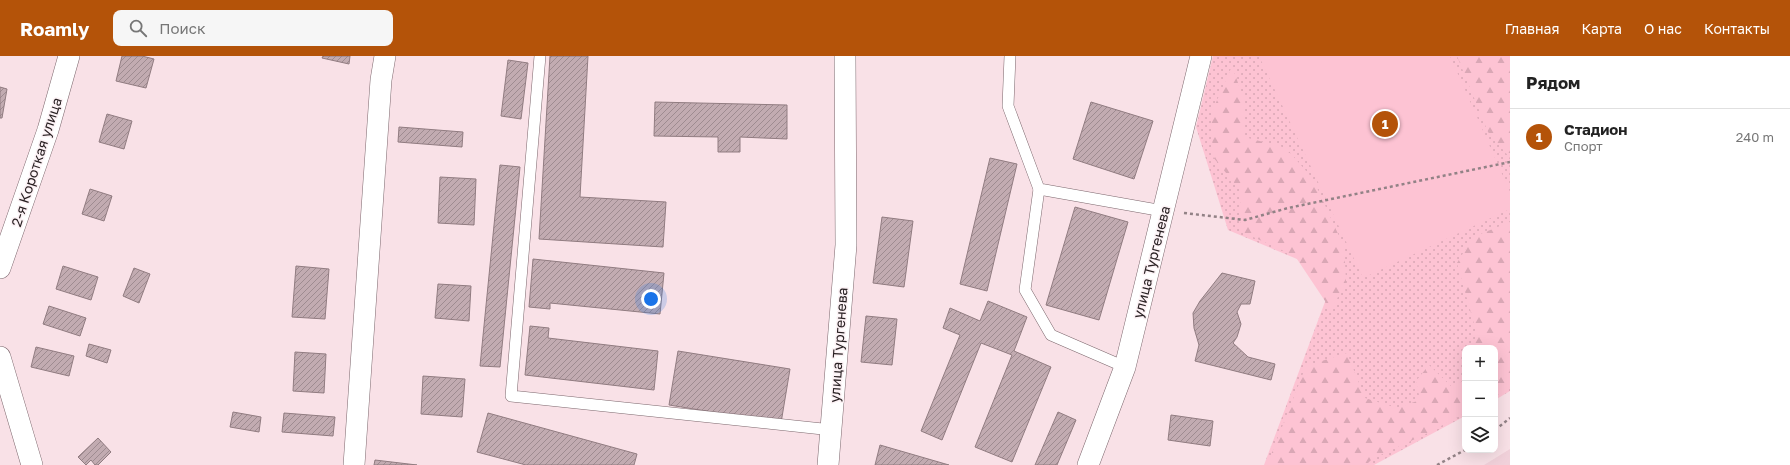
<!DOCTYPE html>
<html lang="ru">
<head>
<meta charset="utf-8">
<style>
  :root { --surface:#fff; --page:#f6f6f6; --text:#222; --muted:#767676; --line:#e0e0e0; --accent:#b45309 }
  body { margin:0; font-family:"Golos Text",sans-serif; background:var(--page); color:var(--text) }
  .controls { position:absolute; right:12px; bottom:12px; display:grid; overflow:hidden; border-radius:8px; box-shadow:0 4px 16px #0002 }
  .controls button { width:36px; height:36px; display:grid; place-items:center; padding:0; border:0; border-bottom:1px solid var(--line); background:var(--surface); color:var(--text); font:20px sans-serif }
  .you { position:absolute; left:651px; top:243px; width:14px; height:14px; margin:-10px; border:3px solid #fff; border-radius:50%; background:#1a73e8; box-shadow:0 0 0 6px #1a73e833 }
  .badge { display:grid; place-items:center; width:26px; height:26px; border-radius:50%; background:var(--accent); color:#fff; font-size:13px; font-weight:700 }
  .pin { position:absolute; translate:-50% -50%; border:2px solid #fff; box-shadow:0 1px 4px #0006 }
  .list { margin:0; padding:0; list-style:none }
  h2 { display:flex; justify-content:space-between; align-items:center; height:52px; margin:0; padding:0 16px; font-size:17px }
  h2 small { font-size:13px; font-weight:400; color:var(--muted) }
  .list li { display:grid; grid-template-columns:26px 1fr auto; gap:12px; align-items:center; box-sizing:border-box; height:56px; padding:0 16px; border-top:1px solid var(--line) }
  .list b { display:block; font-size:15px; white-space:nowrap }
  .list p { margin:0; font-size:13px; white-space:nowrap; color:var(--muted) }
  .list em { font-size:13px; font-style:normal; color:var(--muted) }
  .icon { flex:none; width:22px; height:22px; fill:none; stroke:currentColor; stroke-width:2; stroke-linecap:round; stroke-linejoin:round }
  .map { position:relative; flex:none; width:1510px; height:409px; overflow:hidden }
  header { display:flex; align-items:center; gap:24px; box-sizing:border-box; height:56px; padding:0 20px; background:var(--accent); color:#fff }
  header strong { font-size:19px }
  nav { display:flex; gap:22px; margin-inline-start:auto; font-size:14px }
  .search { width:280px; height:36px; background:var(--page); display:flex; align-items:center; gap:10px; box-sizing:border-box; padding:0 14px; border-radius:8px; color:var(--muted); font-size:15px }
  main { display:flex }
  aside { flex:1; background:var(--surface) }
  .map>svg:first-child { display:block }
</style>
</head>
<body>
<header>
<strong>Roamly</strong>
<div class="search"><svg class="icon" aria-label="search" viewBox="0 0 24 24"><circle cx="10" cy="10" r="6"/><path d="M15 15l6 6"/></svg>Поиск</div>
<nav><a>Главная</a><a>Карта</a><a>О нас</a><a>Контакты</a></nav>
</header>
<main>
<div class="map">
<svg width="1510" height="409" viewBox="0 0 1510 409">
  <defs>
    <pattern id="grass-dots" width="8" height="8" patternUnits="userSpaceOnUse"><rect width="8" height="8" fill="#fdc3d3"/><path d="M2 2h.1M6 6h.1" fill="none" stroke="#d9a7b5" stroke-width="1.8" stroke-linecap="round"/></pattern>
    <pattern id="forest-firs" width="22" height="20" patternUnits="userSpaceOnUse"><rect width="22" height="20" fill="#fdc3d3"/><path d="M5 1l3.5 6h-7zM16 11l3.5 6h-7z" fill="#d9a7b5"/></pattern>
    <pattern id="building-hatch" width="6" height="6" patternUnits="userSpaceOnUse"><rect width="6" height="6" fill="#c2abb1"/><path d="M-1 1l2-2M0 6l6-6M5 7l2-2" fill="none" stroke="#9e8b90"/></pattern>
  </defs>
  <rect width="100%" height="100%" fill="#f9e1e7"/>
  <!-- built -->
  <path fill="#f1d1da" d="M 1510,393 L 1510,409 L 1484,409 Z"/>
  <!-- grass -->
  <path fill="url(#grass-dots)" d="M 1213,0 L 1510,0 L 1510,335 L 1495,344 L 1495,292 L 1465,292 L 1465,360 L 1374,409 L 1264,409 L 1335,219 L 1228,174 L 1196,71 Z"/>
  <!-- forest -->
  <g fill="url(#forest-firs)">
    <path d="M 1457,0 L 1510,0 L 1510,102 L 1488,76 Z"/>
    <path d="M 1232,10 L 1243,41 L 1244,81 L 1286,92 L 1313,123 L 1344,191 L 1346,226 L 1331,254 L 1295,200 L 1240,175 L 1240,134 L 1213,101 L 1211,58 Z"/>
    <path d="M 1510,166 L 1510,331 L 1495,341 L 1495,292 L 1467,292 L 1478,282 L 1457,207 L 1473,181 Z"/>
    <path d="M 1347,297 L 1365,342 L 1397,352 L 1420,344 L 1416,325 L 1429,309 L 1453,332 L 1465,323 L 1465,357 L 1428,377 L 1372,403 L 1366,409 L 1267,409 L 1306,310 Z"/>
  </g>
  <!-- pitch -->
  <path fill="#fdc3d3" d="M 1259,0 L 1450,0 L 1510,136 L 1510,153 L 1363,222 Z"/>
  <!-- building -->
  <g fill="url(#building-hatch)" stroke="#917c81">
    <path d="M 122,0 L 142,0 L 154,3 L 146,32 L 116,25 Z"/>
    <path d="M 323,0 L 350,0 L 349,8 L 322,2 Z"/>
    <path d="M 550,0 L 588,0 L 580,141 L 666,146 L 663,191 L 539,183 Z"/>
    <path d="M 508,4 L 528,7 L 521,63 L 501,60 Z"/>
    <path d="M 0,31 L 7,33 L 2,62 L 0,62 Z"/>
    <path d="M 655,46 L 787,49 L 787,83 L 740,81 L 740,96 L 718,96 L 718,81 L 654,80 Z"/>
    <path d="M 1091,46 L 1153,65 L 1134,123 L 1073,103 Z"/>
    <path d="M 107,58 L 132,65 L 124,93 L 99,86 Z"/>
    <path d="M 399,71 L 463,76 L 462,91 L 398,86 Z"/>
    <path d="M 990,102 L 1017,108 L 987,235 L 960,228 Z"/>
    <path d="M 500,109 L 520,111 L 500,311 L 480,310 Z"/>
    <path d="M 440,121 L 476,123 L 474,169 L 438,167 Z"/>
    <path d="M 90,133 L 112,140 L 104,165 L 82,158 Z"/>
    <path d="M 1075,151 L 1128,166 L 1099,264 L 1046,249 Z"/>
    <path d="M 882,161 L 913,165 L 904,231 L 873,227 Z"/>
    <path d="M 533,203 L 664,217 L 660,258 L 550,247 L 550,253 L 529,251 Z"/>
    <path d="M 63,210 L 98,221 L 91,244 L 56,233 Z"/>
    <path d="M 296,210 L 329,213 L 325,263 L 292,261 Z"/>
    <path d="M 134,212 L 150,218 L 139,247 L 123,240 Z"/>
    <path d="M 1222,217 L 1255,225 L 1250,248 L 1241,248 L 1237,256 L 1241,268 L 1237,281 L 1233,287 L 1248,301 L 1275,308 L 1271,324 L 1195,305 L 1199,289 L 1194,272 L 1193,257 L 1200,245 Z"/>
    <path d="M 438,228 L 471,230 L 469,265 L 435,262 Z"/>
    <path d="M 988,245 L 1027,261 L 1014,295 L 1051,311 L 1012,406 L 975,391 L 1012,299 L 981,287 L 942,384 L 921,375 L 960,279 L 943,272 L 950,252 L 980,265 Z"/>
    <path d="M 49,250 L 86,262 L 80,280 L 43,268 Z"/>
    <path d="M 866,260 L 897,263 L 892,309 L 861,306 Z"/>
    <path d="M 530,270 L 549,272 L 548,282 L 658,295 L 654,334 L 525,319 Z"/>
    <path d="M 89,288 L 111,294 L 107,307 L 86,300 Z"/>
    <path d="M 36,291 L 74,300 L 69,320 L 31,311 Z"/>
    <path d="M 678,295 L 790,313 L 781,367 L 669,349 Z"/>
    <path d="M 295,296 L 326,298 L 324,337 L 293,335 Z"/>
    <path d="M 423,320 L 465,323 L 462,361 L 421,358 Z"/>
    <path d="M 233,356 L 261,361 L 259,376 L 230,371 Z"/>
    <path d="M 1058,356 L 1076,364 L 1057,409 L 1035,409 Z"/>
    <path d="M 284,357 L 335,361 L 333,380 L 282,376 Z"/>
    <path d="M 488,357 L 637,398 L 634,409 L 526,409 L 477,396 Z"/>
    <path d="M 1171,359 L 1213,365 L 1210,390 L 1168,384 Z"/>
    <path d="M 98,382 L 111,396 L 98,409 L 95,409 L 91,404 L 86,409 L 78,401 Z"/>
    <path d="M 880,389 L 949,409 L 875,409 Z"/>
    <path d="M 375,404 L 417,409 L 374,409 Z"/>
  </g>
  <g fill="none" stroke-linecap="round" stroke-linejoin="round">
    <defs>
      <g id="lane">
        <path d="M 540,0 L 511,340 L 832,374"/>
        <path d="M 1010,0 L 1008,50 L 1039,133 L 1163,155"/>
        <path d="M 1039,133 L 1025,234 L 1051,279 L 1125,311"/>
      </g>
      <g id="street">
        <path d="M 0,212 L 48,74 L 69,0"/>
        <path d="M 0,301 L 32,409"/>
        <path d="M 354,409 L 381,24 L 385,0"/>
        <path d="M 828,409 L 846,189 L 845,0"/>
        <path d="M 1088,409 L 1125,311 L 1201,0"/>
      </g>
    </defs>
    <!-- lane casing -->
    <use href="#lane" stroke="#7c676d" stroke-width="12"/>
    <!-- street casing -->
    <use href="#street" stroke="#7c676d" stroke-width="22"/>
    <!-- path -->
    <g stroke="#928286" stroke-width="2.5" stroke-dasharray="3 3" stroke-linecap="butt">
      <path d="M 1184,157 L 1245,164 L 1288,152 L 1510,106"/>
      <path d="M 1495,374 L 1510,362"/>
      <path d="M 1437,409 L 1465,394"/>
    </g>
    <!-- lane -->
    <use href="#lane" stroke="#fff" stroke-width="11"/>
    <!-- street -->
    <use href="#street" stroke="#fff" stroke-width="21"/>
  </g>
  <g text-anchor="middle" dominant-baseline="central" stroke-width="3" stroke-linejoin="round" paint-order="stroke">
    <!-- street labels -->
    <g font-size="14" fill="#292123" stroke="#fcf2f5">
      <text transform="translate(36 106) rotate(-72)">2-я Короткая улица</text>
      <text transform="translate(1151 206) rotate(-76)">улица Тургенева</text>
      <text transform="translate(838 289) rotate(-86)">улица Тургенева</text>
    </g>
  </g>
</svg>
<div class="controls">
<button>+</button>
<button>−</button>
<button><svg class="icon" aria-label="layers" viewBox="0 0 24 24"><path d="M12 4l9 5-9 5-9-5zM3 14l9 5 9-5"/></svg></button>
</div>
<div class="you"></div>
<div class="pin badge" style="left:1385px;top:68px">1</div>
</div>
<aside>
<h2>Рядом<small></small></h2>
<ul class="list">
<li><span class="badge">1</span><div><b>Стадион</b><p>Спорт</p></div><em>240 m</em></li>
</ul>
</aside>
</main>
</body>
</html>
